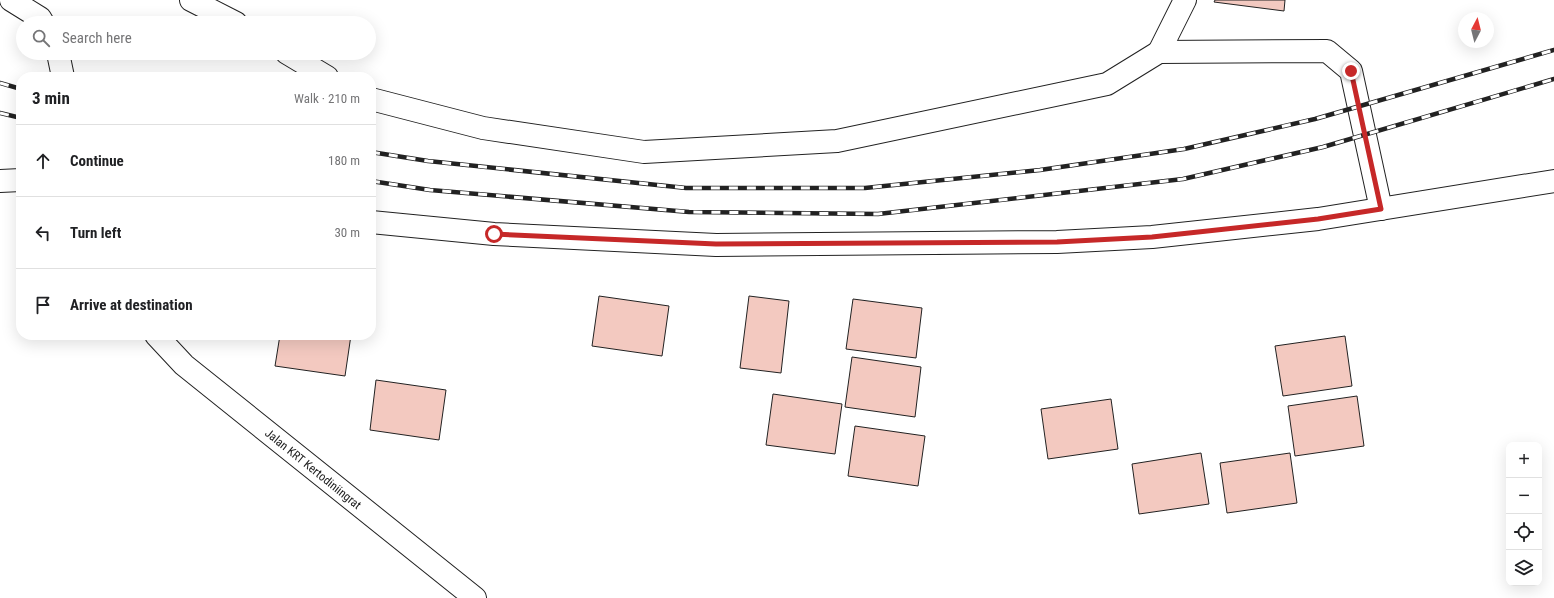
<!DOCTYPE html>
<html lang="en">
<head>
<meta charset="utf-8">
<style>
  :root { --surface:#fff; --page:#f6f6f6; --text:#202124; --muted:#757577; --line:#e0e0e0 }
  body { margin:0; font-family:"Roboto Condensed",sans-serif; background:var(--page); color:var(--text) }
  .controls { position:absolute; right:12px; bottom:12px; display:grid; overflow:hidden; border-radius:8px; box-shadow:0 4px 16px #0002 }
  .controls button { width:36px; height:36px; display:grid; place-items:center; padding:0; border:0; border-bottom:1px solid var(--line); background:var(--surface); color:var(--text); font:20px sans-serif }
  .compass { position:absolute; left:1458px; top:12px; width:36px; height:36px; border-radius:50%; background:var(--surface); box-shadow:0 4px 16px #0002; rotate:7deg }
  .stop { position:absolute; width:12px; height:12px; margin:-9px; border:3px solid #c62828; border-radius:50%; background:#fff }
  .stop.end { background:#c62828; border-color:#fff; box-shadow:0 1px 4px #0008 }
  .list { margin:0; padding:0; list-style:none }
  h2 { display:flex; justify-content:space-between; align-items:center; height:52px; margin:0; padding:0 16px; font-size:17px }
  h2 small { font-size:13px; font-weight:400; color:var(--muted) }
  .list li { display:grid; grid-template-columns:26px 1fr auto; gap:12px; align-items:center; box-sizing:border-box; height:72px; padding:0 16px; border-top:1px solid var(--line) }
  .list b { display:block; font-size:15px; white-space:nowrap }
  .list em { font-size:13px; font-style:normal; color:var(--muted) }
  .icon { flex:none; width:22px; height:22px; fill:none; stroke:currentColor; stroke-width:2; stroke-linecap:round; stroke-linejoin:round }
  .map { position:relative; flex:none; width:1554px; height:598px; overflow:hidden }
  .search { position:absolute; background:var(--surface); box-shadow:0 4px 16px #0002; left:16px; top:16px; width:360px; height:44px; display:flex; align-items:center; gap:10px; box-sizing:border-box; padding:0 14px; border-radius:22px; color:var(--muted); font-size:15px }
  .panel { position:absolute; background:var(--surface); box-shadow:0 4px 16px #0002; left:16px; top:72px; width:360px; height:268px; border-radius:16px }
  .map>svg:first-child { display:block }
</style>
</head>
<body>
<div class="map">
<svg width="1554" height="598" viewBox="0 0 1554 598">
  <rect width="100%" height="100%" fill="#fff"/>
  <!-- building -->
  <g fill="#f3c9c0" stroke="#222">
    <path d="M 1215,0 L 1285,0 L 1284,11 L 1214,2 Z"/>
    <path d="M 599,296 L 669,306 L 662,356 L 592,346 Z"/>
    <path d="M 749,296 L 789,301 L 781,373 L 740,368 Z"/>
    <path d="M 853,299 L 922,308 L 916,358 L 846,349 Z"/>
    <path d="M 280,335 L 351,335 L 345,376 L 275,366 Z"/>
    <path d="M 1345,336 L 1352,386 L 1283,396 L 1275,346 Z"/>
    <path d="M 852,357 L 921,367 L 915,417 L 845,407 Z"/>
    <path d="M 376,380 L 446,390 L 439,440 L 370,430 Z"/>
    <path d="M 773,394 L 842,404 L 835,454 L 766,445 Z"/>
    <path d="M 1357,396 L 1364,446 L 1295,456 L 1288,406 Z"/>
    <path d="M 1111,399 L 1118,449 L 1048,459 L 1041,409 Z"/>
    <path d="M 855,426 L 925,436 L 918,486 L 848,476 Z"/>
    <path d="M 1201,453 L 1209,504 L 1139,514 L 1132,464 Z"/>
    <path d="M 1290,453 L 1297,503 L 1227,513 L 1220,463 Z"/>
  </g>
  <g fill="none" stroke-linecap="round" stroke-linejoin="round">
    <defs>
      <g id="minor">
        <path d="M 191,0 L 236,23"/>
        <path d="M 1159,52 L 1185,0"/>
        <path d="M 287,53 L 327,77"/>
        <path d="M 371,99 L 483,128 L 644,152 L 837,141 L 1107,84 L 1159,52 L 1327,51 L 1351,71 L 1381,209"/>
        <path d="M 0,181 L 21,180"/>
        <path d="M 371,222 L 494,234 L 716,245 L 1057,242 L 1152,237 L 1318,219 L 1554,181"/>
      </g>
      <g id="primary">
        <path d="M 11,0 L 40,18 L 43,23"/>
        <path d="M 58,53 L 63,77"/>
        <path d="M 156,335 L 184,365 L 475,598"/>
      </g>
    </defs>
    <!-- minor casing -->
    <use href="#minor" stroke="#222" stroke-width="24"/>
    <!-- primary casing -->
    <use href="#primary" stroke="#222" stroke-width="24"/>
    <!-- minor -->
    <use href="#minor" stroke="#fff" stroke-width="22"/>
    <!-- primary -->
    <use href="#primary" stroke="#fff" stroke-width="22"/>
    <defs>
      <g id="rail">
        <path d="M 0,83 L 21,89"/>
        <path d="M 0,113 L 21,118"/>
        <path d="M 371,152 L 428,161 L 686,188 L 865,188 L 1040,170 L 1184,149 L 1315,119 L 1554,50"/>
        <path d="M 371,181 L 430,190 L 689,212 L 878,214 L 1183,179 L 1323,147 L 1554,79"/>
      </g>
    </defs>
    <!-- rail casing -->
    <use href="#rail" stroke="#222" stroke-width="4.5"/>
    <!-- rail -->
    <use href="#rail" stroke="#fff" stroke-width="3" stroke-dasharray="9" stroke-linecap="butt"/>
  </g>
  <g fill="none" stroke-linecap="round" stroke-linejoin="round">
    <!-- route -->
    <path stroke="#c62828" stroke-width="5" d="M 494,234 L 716,244 L 1057,242 L 1152,237 L 1318,219 L 1381,209 L 1351,71"/>
  </g>
  <g text-anchor="middle" dominant-baseline="central" stroke-width="3" stroke-linejoin="round" paint-order="stroke">
    <!-- street labels -->
    <g font-size="12" fill="#222" stroke="#fff">
      <text transform="translate(313 469) rotate(39)">Jalan KRT Kertodiniingrat</text>
    </g>
  </g>
</svg>
<div class="controls">
<button>+</button>
<button>−</button>
<button><svg class="icon" aria-label="locate" viewBox="0 0 24 24"><circle cx="12" cy="12" r="6"/><path d="M12 2v4M12 18v4M2 12h4M18 12h4"/></svg></button>
<button><svg class="icon" aria-label="layers" viewBox="0 0 24 24"><path d="M12 4l9 5-9 5-9-5zM3 14l9 5 9-5"/></svg></button>
</div>
<svg class="compass" viewBox="-18 -18 36 36"><path d="M0-13l5 13h-10z" fill="#e53935"/><path d="M0 13l5-13h-10z" fill="#757577"/></svg>
<div class="stop" style="left:494px;top:234px"></div>
<div class="stop end" style="left:1351px;top:71px"></div>
<div class="search"><svg class="icon" aria-label="search" viewBox="0 0 24 24"><circle cx="10" cy="10" r="6"/><path d="M15 15l6 6"/></svg>Search here</div>
<section class="panel">
<h2>3 min<small>Walk · 210 m</small></h2>
<ul class="list">
<li><svg class="icon" aria-label="ahead" viewBox="0 0 24 24"><path d="M12 20V5M6 11l6-6 6 6"/></svg><div><b>Continue</b></div><em>180 m</em></li>
<li><svg class="icon" aria-label="left" viewBox="0 0 24 24"><path d="M17 20v-9H6M10 6l-5 5 5 5"/></svg><div><b>Turn left</b></div><em>30 m</em></li>
<li><svg class="icon" aria-label="arrive" viewBox="0 0 24 24"><path d="M6 21V4h12l-3 4 3 4H6"/></svg><div><b>Arrive at destination</b></div></li>
</ul>
</section>
</div>
</body>
</html>
